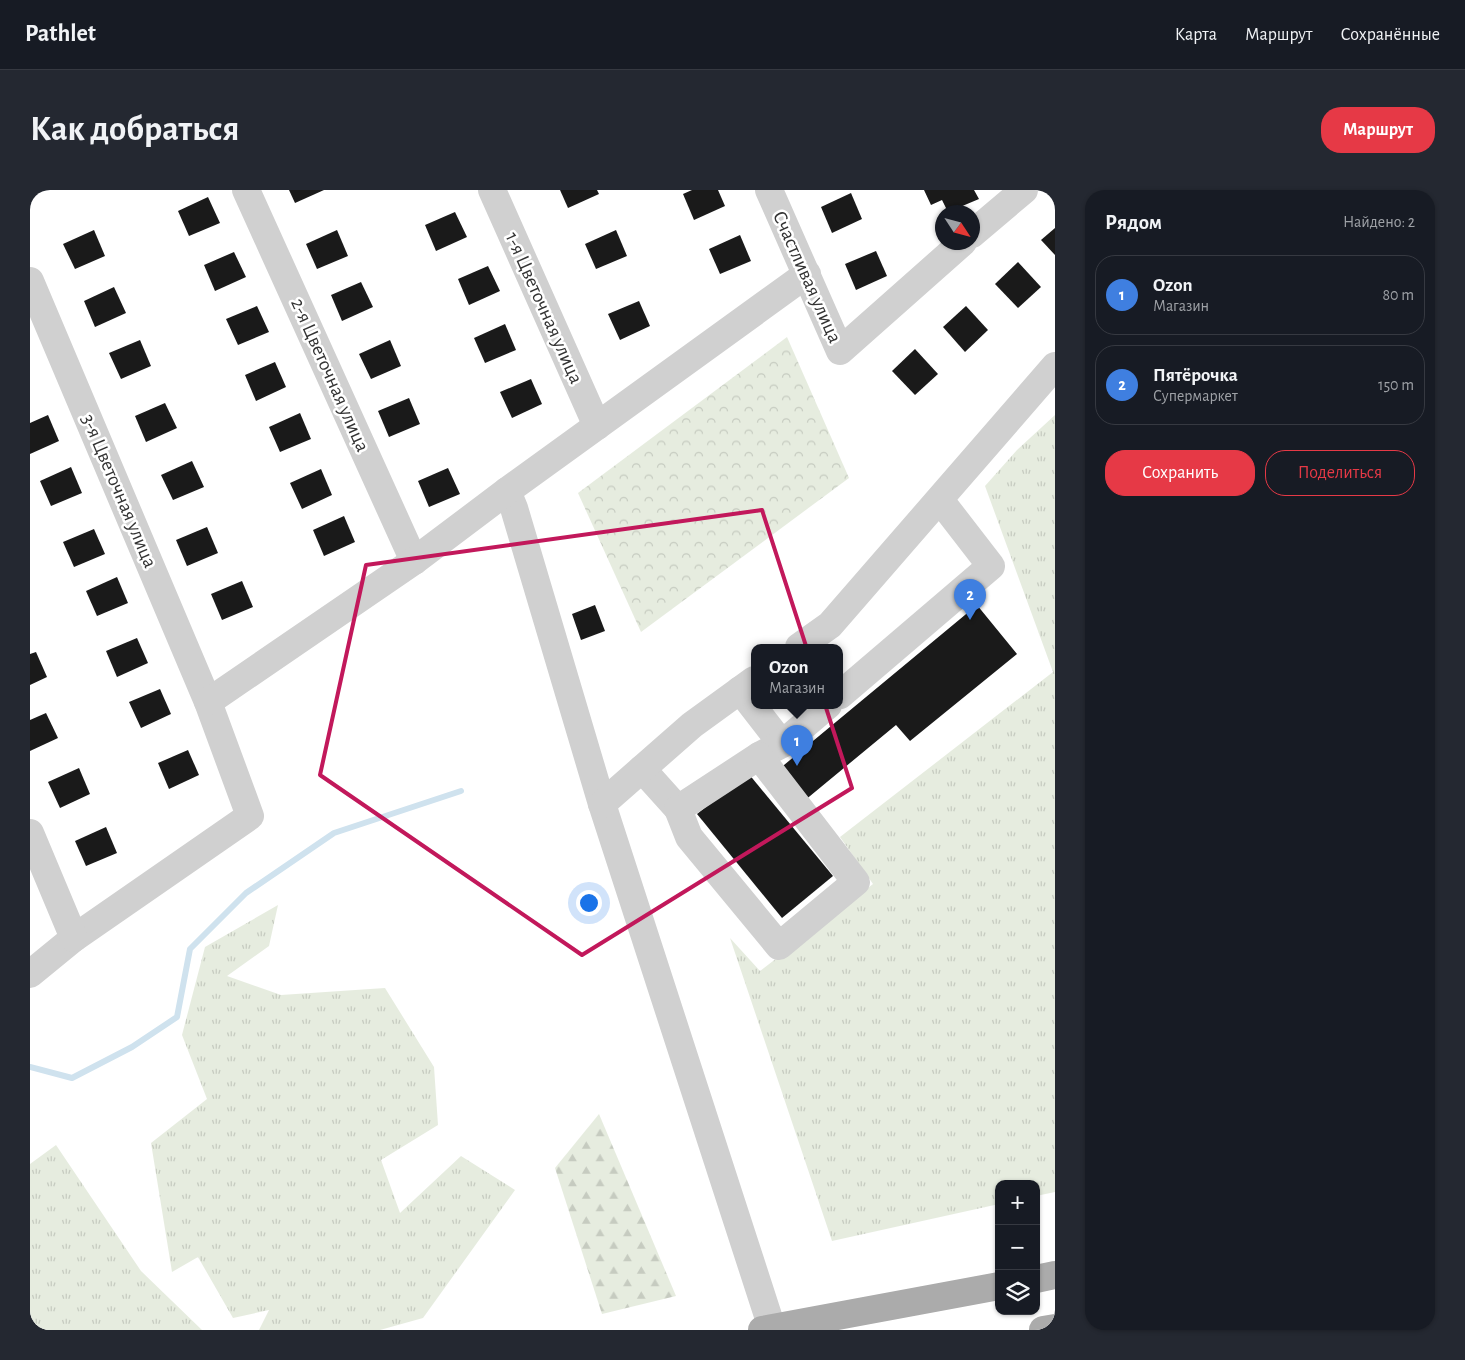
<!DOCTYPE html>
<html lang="ru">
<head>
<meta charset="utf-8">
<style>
  :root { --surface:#171b24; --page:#242831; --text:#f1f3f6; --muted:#9ea1a6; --line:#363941; --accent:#e63946 }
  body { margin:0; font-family:"Alegreya Sans",sans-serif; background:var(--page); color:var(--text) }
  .controls { position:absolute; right:15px; bottom:15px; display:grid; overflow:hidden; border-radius:10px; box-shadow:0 1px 4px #0004 }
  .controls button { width:45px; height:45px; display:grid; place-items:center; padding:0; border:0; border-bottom:1px solid var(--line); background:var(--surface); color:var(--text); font:25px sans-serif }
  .compass { position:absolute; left:905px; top:15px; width:45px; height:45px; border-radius:50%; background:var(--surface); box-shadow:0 1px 4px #0004; rotate:126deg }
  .you { position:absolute; left:558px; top:712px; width:18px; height:18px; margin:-12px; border:4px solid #fff; border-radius:50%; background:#1a73e8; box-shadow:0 0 0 8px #1a73e833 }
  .badge { display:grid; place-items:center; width:32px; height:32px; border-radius:50%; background:var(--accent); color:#fff; font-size:16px; font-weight:700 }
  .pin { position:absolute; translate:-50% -41px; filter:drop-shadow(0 1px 2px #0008) }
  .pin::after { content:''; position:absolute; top:26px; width:18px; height:15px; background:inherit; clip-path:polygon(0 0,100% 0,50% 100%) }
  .popup { position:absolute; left:721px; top:454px; width:92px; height:65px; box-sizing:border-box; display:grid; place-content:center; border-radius:10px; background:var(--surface); filter:drop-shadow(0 1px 4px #0005); font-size:16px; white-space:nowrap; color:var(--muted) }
  .popup b { font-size:19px; color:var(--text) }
  .popup::after { content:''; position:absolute; left:50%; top:100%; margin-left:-10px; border:10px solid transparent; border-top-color:var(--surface) }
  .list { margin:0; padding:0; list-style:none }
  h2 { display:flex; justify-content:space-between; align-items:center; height:65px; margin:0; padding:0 20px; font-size:21px }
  h2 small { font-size:16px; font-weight:400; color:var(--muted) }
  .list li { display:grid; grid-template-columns:32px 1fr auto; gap:15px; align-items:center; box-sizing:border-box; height:80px; margin:0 10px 10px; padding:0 10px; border:1px solid var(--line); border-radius:20px }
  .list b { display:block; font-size:19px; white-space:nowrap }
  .list p { margin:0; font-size:16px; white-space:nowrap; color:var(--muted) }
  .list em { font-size:16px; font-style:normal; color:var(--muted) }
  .actions { display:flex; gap:10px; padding:15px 20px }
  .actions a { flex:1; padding:11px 0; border:1px solid var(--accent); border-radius:20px; text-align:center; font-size:18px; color:var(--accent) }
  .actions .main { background:var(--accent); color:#fff }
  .icon { flex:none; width:28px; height:28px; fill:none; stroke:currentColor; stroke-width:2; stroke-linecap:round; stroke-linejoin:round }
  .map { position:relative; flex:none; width:1025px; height:1140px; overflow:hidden; border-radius:20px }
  header { display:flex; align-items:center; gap:30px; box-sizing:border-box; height:70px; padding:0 25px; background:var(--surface); border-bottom:1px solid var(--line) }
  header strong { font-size:24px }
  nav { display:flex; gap:28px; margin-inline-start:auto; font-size:18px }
  .intro { display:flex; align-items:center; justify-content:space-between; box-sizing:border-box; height:120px; padding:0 30px }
  h1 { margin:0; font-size:35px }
  .button { padding:12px 22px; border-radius:20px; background:var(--accent); color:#fff; font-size:18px; font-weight:700 }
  main { display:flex; gap:30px; padding:0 30px }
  aside { flex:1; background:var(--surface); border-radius:20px; box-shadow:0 1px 4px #0004 }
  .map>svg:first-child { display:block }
</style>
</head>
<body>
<header>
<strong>Pathlet</strong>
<nav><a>Карта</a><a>Маршрут</a><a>Сохранённые</a></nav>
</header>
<div class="intro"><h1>Как добраться</h1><a class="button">Маршрут</a></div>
<main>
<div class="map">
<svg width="1025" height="1140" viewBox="0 0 1025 1140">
  <defs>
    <pattern id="grass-tufts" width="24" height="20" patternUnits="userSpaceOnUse" patternTransform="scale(1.25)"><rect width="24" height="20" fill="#e6ecdf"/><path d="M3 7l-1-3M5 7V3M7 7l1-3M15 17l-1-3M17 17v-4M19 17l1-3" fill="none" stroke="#c6cbc0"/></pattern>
    <pattern id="forest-firs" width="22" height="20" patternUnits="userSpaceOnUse" patternTransform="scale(1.25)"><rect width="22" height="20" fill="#e6ecdf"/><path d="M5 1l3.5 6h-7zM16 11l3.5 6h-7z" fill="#c6cbc0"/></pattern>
    <pattern id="park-crowns" width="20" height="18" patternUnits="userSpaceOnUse" patternTransform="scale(1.25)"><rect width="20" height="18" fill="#e6ecdf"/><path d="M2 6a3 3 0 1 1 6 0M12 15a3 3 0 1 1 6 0" fill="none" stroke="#c6cbc0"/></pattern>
  </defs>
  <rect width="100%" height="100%" fill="#fff"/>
  <!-- grass -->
  <g fill="url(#grass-tufts)">
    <path d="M 1025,225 L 1025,1002 L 1006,1006 L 1006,994 L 969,994 L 969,1014 L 802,1051 L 700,748 L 730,781 L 843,694 L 810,647 L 1023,482 L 955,296 L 987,260 Z"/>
    <path d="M 248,715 L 239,756 L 197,786 L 251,805 L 355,798 L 404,877 L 408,935 L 351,970 L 370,1023 L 431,966 L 485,1000 L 393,1128 L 350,1140 L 229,1140 L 239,1120 L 203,1128 L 168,1067 L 142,1082 L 121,953 L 177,909 L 152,845 L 175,757 Z"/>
    <path d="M 26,955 L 111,1081 L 172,1140 L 0,1140 L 0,974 Z"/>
  </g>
  <!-- forest -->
  <path fill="url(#forest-firs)" d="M 569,924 L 646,1106 L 572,1124 L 525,978 Z"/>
  <!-- park -->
  <path fill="url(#park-crowns)" d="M 757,147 L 819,288 L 611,442 L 548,303 Z"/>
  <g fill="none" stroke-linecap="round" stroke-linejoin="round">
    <!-- stream -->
    <path stroke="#cfe2ee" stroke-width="6" d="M 0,877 L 42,888 L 102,857 L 147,827 L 160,759 L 216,703 L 304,643 L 431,601"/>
  </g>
  <!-- building -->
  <g fill="#1a1a1a">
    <path d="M 259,0 L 294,0 L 265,13 Z"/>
    <path d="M 530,0 L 567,0 L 569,4 L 538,18 Z"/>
    <path d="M 662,0 L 688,0 L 695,16 L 664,30 L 653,4 Z"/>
    <path d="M 894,0 L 944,0 L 949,9 L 918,22 L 912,10 L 901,15 Z"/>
    <path d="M 821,3 L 832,29 L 802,43 L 791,17 Z"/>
    <path d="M 178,7 L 190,33 L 159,46 L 148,21 Z"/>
    <path d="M 425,22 L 437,47 L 406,61 L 395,35 Z"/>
    <path d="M 1025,38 L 1025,65 L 1011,50 Z"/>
    <path d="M 64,40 L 75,66 L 45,79 L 33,54 Z"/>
    <path d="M 307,40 L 318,66 L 287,79 L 276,54 Z"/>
    <path d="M 586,40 L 597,66 L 566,79 L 555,54 Z"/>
    <path d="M 710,45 L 721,71 L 690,84 L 679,59 Z"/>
    <path d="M 846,61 L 857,86 L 826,100 L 815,74 Z"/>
    <path d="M 204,62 L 216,87 L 185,101 L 174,75 Z"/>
    <path d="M 988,72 L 1011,97 L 988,118 L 965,94 Z"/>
    <path d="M 458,76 L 470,101 L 439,115 L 428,89 Z"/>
    <path d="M 331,92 L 343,117 L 312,131 L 301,105 Z"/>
    <path d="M 84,97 L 96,123 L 65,137 L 54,111 Z"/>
    <path d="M 609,111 L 620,136 L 590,150 L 578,124 Z"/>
    <path d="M 227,116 L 239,142 L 208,155 L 196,129 Z"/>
    <path d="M 936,116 L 958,140 L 935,162 L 913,137 Z"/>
    <path d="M 475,134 L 486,160 L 455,173 L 444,148 Z"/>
    <path d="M 110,150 L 121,176 L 91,189 L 79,163 Z"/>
    <path d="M 360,150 L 371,176 L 341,189 L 329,164 Z"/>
    <path d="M 885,159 L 908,184 L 885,205 L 862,181 Z"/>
    <path d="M 245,172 L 256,197 L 226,211 L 215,185 Z"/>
    <path d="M 501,189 L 512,214 L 482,228 L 470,202 Z"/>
    <path d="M 379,208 L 390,234 L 359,247 L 348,221 Z"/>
    <path d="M 135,213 L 147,238 L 116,252 L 105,226 Z"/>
    <path d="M 270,223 L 281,249 L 250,262 L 239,237 Z"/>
    <path d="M 18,225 L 29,251 L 0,264 L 0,233 Z"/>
    <path d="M 162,271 L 174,297 L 143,310 L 131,285 Z"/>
    <path d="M 41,277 L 52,303 L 21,316 L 10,291 Z"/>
    <path d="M 418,278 L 430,304 L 399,317 L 388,291 Z"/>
    <path d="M 291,279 L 302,305 L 272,319 L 260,293 Z"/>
    <path d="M 314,326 L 325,352 L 294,366 L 283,340 Z"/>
    <path d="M 177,337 L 188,363 L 157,376 L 146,350 Z"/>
    <path d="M 64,339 L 75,364 L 44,377 L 33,352 Z"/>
    <path d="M 87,387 L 98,413 L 67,426 L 56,401 Z"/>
    <path d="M 212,391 L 223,417 L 192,430 L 181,404 Z"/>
    <path d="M 565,415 L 575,441 L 551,450 L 542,424 Z"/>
    <path d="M 947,415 L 987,464 L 880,551 L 866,535 L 774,611 L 748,580 Z"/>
    <path d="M 107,448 L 118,473 L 87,487 L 76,461 Z"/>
    <path d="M 6,462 L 17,487 L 0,495 L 0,464 Z"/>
    <path d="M 130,499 L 141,524 L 111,538 L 99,512 Z"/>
    <path d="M 16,523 L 28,548 L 0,561 L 0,530 Z"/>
    <path d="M 158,560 L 169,585 L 139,599 L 128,573 Z"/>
    <path d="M 49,578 L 60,604 L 30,618 L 18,592 Z"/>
    <path d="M 718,583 L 803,686 L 752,728 L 667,624 Z"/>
    <path d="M 76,637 L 87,663 L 56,676 L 45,651 Z"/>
  </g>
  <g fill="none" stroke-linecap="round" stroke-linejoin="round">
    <!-- minor -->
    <g stroke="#d0d0d0" stroke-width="28">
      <path d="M 216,0 L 384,371"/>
      <path d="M 462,0 L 567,236"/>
      <path d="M 739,0 L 810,161 L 933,52"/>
      <path d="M 942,44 L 994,0"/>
      <path d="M 0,91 L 178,512 L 220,626 L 44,748 L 0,784"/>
      <path d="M 477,301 L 484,318 L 572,614 L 742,1138"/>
      <path d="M 769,457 L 800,435 L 1025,176"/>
      <path d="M 710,500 L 752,554"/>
      <path d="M 810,505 L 961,376 L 910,310"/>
      <path d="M 178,512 L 384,371 L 477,301 L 777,84"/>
      <path d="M 612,579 L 648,619 L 729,566 L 752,554 L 798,515"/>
      <path d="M 572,614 L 662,535 L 724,490"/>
      <path d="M 648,619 L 659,647 L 749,756 L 826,692 L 729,566"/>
      <path d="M 0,643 L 44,748"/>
    </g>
    <!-- major -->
    <g stroke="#ababab" stroke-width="28">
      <path d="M 1006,1089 L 1025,1085"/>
      <path d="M 732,1140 L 969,1096"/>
      <path d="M 1013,1140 L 1025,1138"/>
    </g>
  </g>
  <!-- marked area -->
  <path fill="none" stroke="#c2185b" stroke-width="4" stroke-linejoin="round" d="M 732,320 L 822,598 L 552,765 L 290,585 L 336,375 Z"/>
  <g text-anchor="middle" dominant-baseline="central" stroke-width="5" stroke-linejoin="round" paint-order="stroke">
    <!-- street labels -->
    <g font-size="20" fill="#333" stroke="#fff">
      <text transform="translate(777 87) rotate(66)">Счастливая улица</text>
      <text transform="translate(514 118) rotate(66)">1-я Цветочная улица</text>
      <text transform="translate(300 185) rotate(66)">2-я Цветочная улица</text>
      <text transform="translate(89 301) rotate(67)">3-я Цветочная улица</text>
    </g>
  </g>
</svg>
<div class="controls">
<button>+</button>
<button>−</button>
<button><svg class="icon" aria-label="layers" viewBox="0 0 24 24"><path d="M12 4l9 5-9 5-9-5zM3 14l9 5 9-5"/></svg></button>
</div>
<svg class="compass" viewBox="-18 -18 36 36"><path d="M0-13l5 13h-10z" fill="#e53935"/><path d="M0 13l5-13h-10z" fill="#9ea1a6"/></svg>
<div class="you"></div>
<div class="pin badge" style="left:767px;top:576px;background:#3f7fe0">1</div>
<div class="popup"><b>Ozon</b>Магазин</div>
<div class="pin badge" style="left:940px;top:430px;background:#3f7fe0">2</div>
</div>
<aside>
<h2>Рядом<small>Найдено: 2</small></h2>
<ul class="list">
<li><span class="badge" style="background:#3f7fe0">1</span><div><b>Ozon</b><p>Магазин</p></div><em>80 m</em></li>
<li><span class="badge" style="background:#3f7fe0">2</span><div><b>Пятёрочка</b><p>Супермаркет</p></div><em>150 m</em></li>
</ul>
<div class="actions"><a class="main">Сохранить</a><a>Поделиться</a></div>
</aside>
</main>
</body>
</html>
